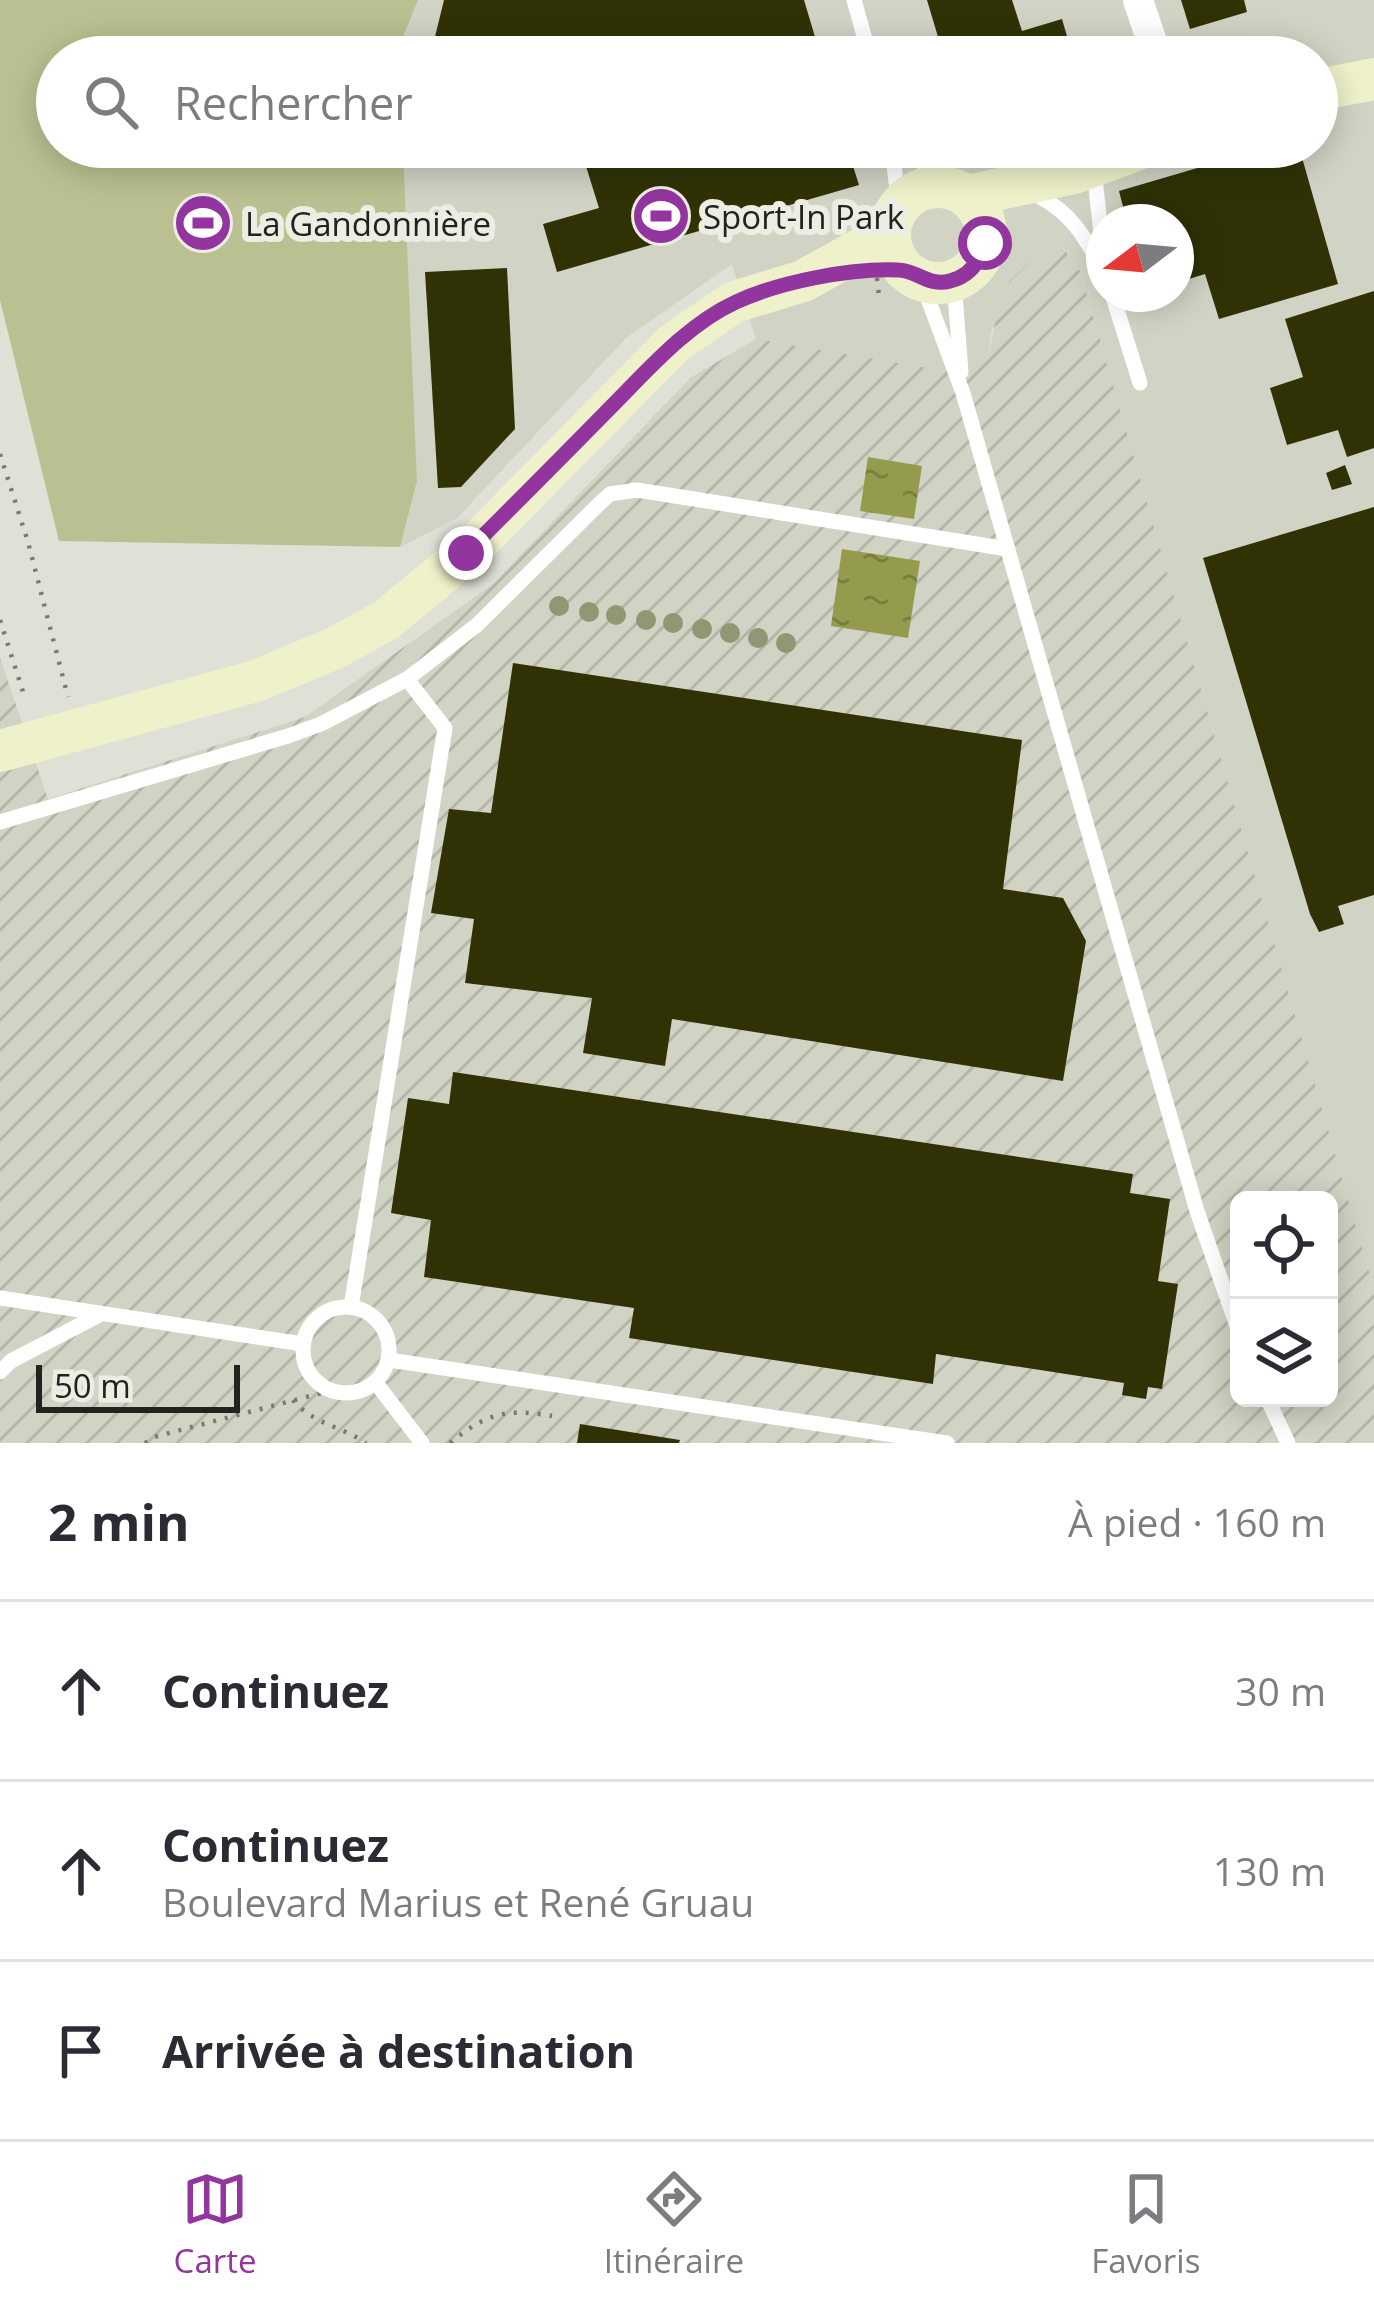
<!DOCTYPE html>
<html lang="fr">
<head>
<meta charset="utf-8">
<style>
  :root { --surface:#fff; --page:#f7f7f7; --text:#2b2b33; --muted:#7c7c81; --line:#e1e1e2; --accent:#92359f }
  body { margin:0; font-family:"Open Sans",sans-serif; background:var(--page); color:var(--text) }
  .controls { position:absolute; right:36px; bottom:36px; display:grid; overflow:hidden; border-radius:18px; box-shadow:0 6px 30px #0003 }
  .controls button { width:108px; height:108px; display:grid; place-items:center; padding:0; border:0; border-bottom:3px solid var(--line); background:var(--surface); color:var(--text); font:60px sans-serif }
  .compass { position:absolute; left:1086px; top:204px; width:108px; height:108px; border-radius:50%; background:var(--surface); box-shadow:0 6px 30px #0003; rotate:254deg }
  .scale { position:absolute; left:36px; bottom:30px; width:204px; box-sizing:border-box; padding-left:12px; border:6px solid #22221f; border-top:0; font-size:33px; line-height:42px; white-space:nowrap; color:#22221f; -webkit-text-stroke:9px #eceee4; paint-order:stroke }
  .stop { position:absolute; width:36px; height:36px; margin:-27px; border:9px solid #92359f; border-radius:50%; background:#fff }
  .stop.end { background:#92359f; border-color:#fff; box-shadow:0 3px 12px #0008 }
  .list { margin:0; padding:0; list-style:none }
  h2 { display:flex; justify-content:space-between; align-items:center; height:156px; margin:0; padding:0 48px; font-size:51px }
  h2 small { font-size:39px; font-weight:400; color:var(--muted) }
  .list li { display:grid; grid-template-columns:78px 1fr auto; gap:36px; align-items:center; box-sizing:border-box; height:180px; padding:0 48px; border-top:3px solid var(--line) }
  .list b { display:block; font-size:45px; white-space:nowrap }
  .list p { margin:0; font-size:39px; white-space:nowrap; color:var(--muted) }
  .list em { font-size:39px; font-style:normal; color:var(--muted) }
  .icon { flex:none; width:66px; height:66px; fill:none; stroke:currentColor; stroke-width:2; stroke-linecap:round; stroke-linejoin:round }
  .map { position:relative; flex:none; width:1374px; height:1443px; overflow:hidden }
  .search { position:absolute; background:var(--surface); box-shadow:0 6px 30px #0003; left:36px; right:36px; top:36px; height:132px; display:flex; align-items:center; gap:30px; box-sizing:border-box; padding:0 42px; border-radius:66px; color:var(--muted); font-size:45px }
  .sheet { height:696px; background:var(--surface) }
  nav { display:flex; justify-content:space-around; align-items:center; box-sizing:border-box; height:168px; border-top:3px solid var(--line); background:var(--surface); font-size:33px; color:var(--muted) }
  nav a { display:grid; justify-items:center; gap:6px }
  nav .on { color:var(--accent) }
  .map>svg:first-child { display:block }
</style>
</head>
<body>
<div class="map">
<svg width="1374" height="1443" viewBox="0 0 1374 1443">
  <defs>
    <pattern id="industrial-furrows" width="10" height="10" patternUnits="userSpaceOnUse" patternTransform="scale(3)"><rect width="10" height="10" fill="#d1d3c4"/><path d="M-1 1l2-2M0 10L10 0M9 11l2-2" fill="none" stroke="#b3b5a8"/></pattern>
    <pattern id="water-ripples" width="26" height="14" patternUnits="userSpaceOnUse" patternTransform="scale(3)"><rect width="26" height="14" fill="#959b4c"/><path d="M2 4q2-2 4 0t4 0M15 11q2-2 4 0t4 0" fill="none" stroke="#797e3f"/></pattern>
  </defs>
  <rect width="100%" height="100%" fill="#dfe1d7"/>
  <!-- built -->
  <path fill="#d1d3c4" fill-rule="evenodd" d="M 418,0 L 1374,0 L 1374,1289 L 1080,271 L 1061,244 L 1031,261 L 991,331 L 989,352 L 928,369 L 756,339 L 732,264 L 626,338 L 457,518 L 400,547 L 417,481 L 403,147 L 1317,147 L 1317,57 L 399,57 L 399,47 ZM 1104,222 L 1176,222 L 1176,294 L 1104,294 Z"/>
  <!-- industrial -->
  <path fill="url(#industrial-furrows)" fill-rule="evenodd" d="M 1060,244 L 1080,271 L 1374,1289 L 1374,1443 L 0,1443 L 0,658 L 48,799 L 305,717 L 493,584 L 690,378 L 756,339 L 928,368 L 989,352 L 999,304 L 1010,281 L 1031,261 ZM 1239,1200 L 1329,1200 L 1329,1398 L 1239,1398 Z"/>
  <!-- pitch -->
  <path fill="#bbc092" d="M 0,0 L 418,0 L 399,47 L 399,57 L 57,57 L 57,147 L 403,147 L 417,481 L 400,547 L 59,541 L 0,300 Z"/>
  <!-- water -->
  <g fill="url(#water-ripples)">
    <path d="M 868,457 L 922,466 L 914,519 L 860,511 Z"/>
    <path d="M 842,549 L 920,561 L 908,638 L 831,626 Z"/>
  </g>
  <!-- building -->
  <g fill="#303206">
    <path d="M 444,0 L 804,0 L 821,57 L 553,57 L 550,46 L 511,57 L 430,57 Z"/>
    <path d="M 927,0 L 1012,0 L 1022,31 L 1062,19 L 1073,57 L 944,57 Z"/>
    <path d="M 1181,0 L 1244,0 L 1247,12 L 1190,29 Z"/>
    <path d="M 580,147 L 847,147 L 859,185 L 557,272 L 543,224 L 599,208 Z"/>
    <path d="M 1269,147 L 1299,147 L 1338,284 L 1219,319 L 1205,274 L 1176,283 L 1176,222 L 1127,222 L 1119,191 Z"/>
    <path d="M 507,268 L 515,429 L 461,487 L 438,488 L 425,272 Z"/>
    <path d="M 1374,291 L 1374,448 L 1347,457 L 1338,430 L 1287,445 L 1270,388 L 1303,377 L 1285,319 Z"/>
    <path d="M 1345,465 L 1352,484 L 1332,490 L 1326,473 Z"/>
    <path d="M 1374,507 L 1374,895 L 1338,906 L 1344,924 L 1319,932 L 1310,914 L 1203,558 Z"/>
    <path d="M 513,663 L 1022,740 L 1003,889 L 1063,898 L 1086,941 L 1063,1081 L 672,1019 L 665,1066 L 583,1053 L 592,998 L 465,983 L 474,919 L 431,913 L 449,809 L 491,813 Z"/>
    <path d="M 453,1072 L 1133,1174 L 1130,1193 L 1170,1199 L 1158,1281 L 1178,1284 L 1162,1389 L 1148,1387 L 1146,1399 L 1122,1395 L 1124,1383 L 936,1354 L 933,1384 L 694,1348 L 629,1338 L 634,1308 L 424,1277 L 431,1220 L 391,1213 L 408,1098 L 449,1104 Z"/>
    <path d="M 580,1424 L 680,1440 L 679,1443 L 577,1443 Z"/>
  </g>
  <g fill="none" stroke-linecap="round" stroke-linejoin="round">
    <!-- path -->
    <g stroke="#797a74" stroke-width="4.5" stroke-dasharray="3 9" stroke-linecap="butt">
      <path d="M 877,278 L 879,296"/>
      <path d="M 0,454 L 28,542 L 68,697"/>
      <path d="M 0,620 L 25,698"/>
      <path d="M 293,1400 C 313,1424 341,1426 366,1443"/>
      <path d="M 145,1443 L 154,1437 L 329,1391"/>
      <path d="M 450,1443 C 487,1413 506,1408 552,1416"/>
    </g>
    <!-- lane -->
    <g stroke="#fff" stroke-width="15">
      <path d="M 854,0 L 870,57"/>
      <path d="M 892,147 L 896,182 L 904,200"/>
      <path d="M 906,147 L 948,188"/>
      <path d="M 1094,169 L 1104,262"/>
      <path d="M 1040,197 C 1073,214 1086,240 1104,271"/>
      <path d="M 921,280 L 963,393 L 1197,1211 L 1239,1332"/>
      <path d="M 954,281 L 961,372"/>
      <path d="M 1112,294 L 1140,383"/>
      <path d="M 0,822 L 288,736 L 321,724 L 407,679"/>
      <path d="M 0,1298 L 303,1344"/>
      <circle cx="346" cy="1350" r="43"/>
      <path d="M 351,1307 L 445,728 L 407,679 L 477,625 L 599,504 L 610,494 L 637,490 L 1008,549"/>
      <path d="M 389,1360 L 947,1443"/>
      <path d="M 0,1372 L 11,1361 L 99,1315"/>
      <path d="M 376,1383 L 422,1443"/>
      <path d="M 1267,1398 L 1288,1443"/>
    </g>
    <!-- street -->
    <path stroke="#fff" stroke-width="30" d="M 1138,0 L 1157,57"/>
    <!-- secondary -->
    <g stroke="#eff1ca" stroke-width="42">
      <path d="M 1317,90 L 1374,79"/>
      <circle cx="938" cy="235" r="48"/>
      <path d="M 967,196 L 1074,173 L 1144,147"/>
      <path d="M 0,751 L 256,681 L 335,648 L 386,620 L 467,553 L 674,343 L 734,302 L 803,281 L 890,233"/>
    </g>
  </g>
  <!-- trees -->
  <g fill="#939672">
    <circle cx="559" cy="606" r="10"/>
    <circle cx="589" cy="612" r="10"/>
    <circle cx="616" cy="615" r="10"/>
    <circle cx="646" cy="620" r="10"/>
    <circle cx="673" cy="623" r="10"/>
    <circle cx="702" cy="629" r="10"/>
    <circle cx="730" cy="633" r="10"/>
    <circle cx="758" cy="638" r="10"/>
    <circle cx="786" cy="643" r="10"/>
  </g>
  <g fill="none" stroke-linecap="round" stroke-linejoin="round">
    <!-- route -->
    <path stroke="#92359f" stroke-width="15" d="M 466,553 C 514,505 562,457 609,409 C 647,371 686,325 736,302 C 779,282 850,268 898,270 C 917,270 928,287 950,281 C 970,276 980,262 985,243"/>
  </g>
  <!-- icons -->
  <defs>
    <symbol id="stadium-disc" viewBox="-11 -11 22 22"><circle r="9.5" fill="#92359f" stroke="#eceee4"/><path d="M0-5a6.5 5 0 1 0 0 10a6.5 5 0 1 0 0-10ZM-3.5-1.8h7v3.6h-7Z" fill="#fff"/></symbol>
  </defs>
  <g fill-rule="evenodd">
    <use href="#stadium-disc" x="628" y="183" width="66" height="66"/>
    <use href="#stadium-disc" x="170" y="190" width="66" height="66"/>
  </g>
  <g text-anchor="middle" dominant-baseline="central" stroke-width="12" stroke-linejoin="round" paint-order="stroke">
    <!-- poi labels -->
    <g font-size="33" fill="#22221f" stroke="#eceee4" text-anchor="start">
      <text x="703" y="216">Sport-In Park</text>
      <text x="245" y="223">La Gandonnière</text>
    </g>
  </g>
</svg>
<div class="controls">
<button><svg class="icon" aria-label="locate" viewBox="0 0 24 24"><circle cx="12" cy="12" r="6"/><path d="M12 2v4M12 18v4M2 12h4M18 12h4"/></svg></button>
<button><svg class="icon" aria-label="layers" viewBox="0 0 24 24"><path d="M12 4l9 5-9 5-9-5zM3 14l9 5 9-5"/></svg></button>
</div>
<svg class="compass" viewBox="-18 -18 36 36"><path d="M0-13l5 13h-10z" fill="#e53935"/><path d="M0 13l5-13h-10z" fill="#7c7c81"/></svg>
<div class="scale">50 m</div>
<div class="stop" style="left:985px;top:243px"></div>
<div class="stop end" style="left:466px;top:553px"></div>
<div class="search"><svg class="icon" aria-label="search" viewBox="0 0 24 24"><circle cx="10" cy="10" r="6"/><path d="M15 15l6 6"/></svg>Rechercher</div>
</div>
<section class="sheet">
<h2>2 min<small>À pied · 160 m</small></h2>
<ul class="list">
<li><svg class="icon" aria-label="ahead" viewBox="0 0 24 24"><path d="M12 20V5M6 11l6-6 6 6"/></svg><div><b>Continuez</b></div><em>30 m</em></li>
<li><svg class="icon" aria-label="ahead" viewBox="0 0 24 24"><path d="M12 20V5M6 11l6-6 6 6"/></svg><div><b>Continuez</b><p>Boulevard Marius et René Gruau</p></div><em>130 m</em></li>
<li><svg class="icon" aria-label="arrive" viewBox="0 0 24 24"><path d="M6 21V4h12l-3 4 3 4H6"/></svg><div><b>Arrivée à destination</b></div></li>
</ul>
</section>
<nav>
<a class="on"><svg class="icon" aria-label="map" viewBox="0 0 24 24"><path d="M3 6l6-2 6 2 6-2v14l-6 2-6-2-6 2zM9 4v14M15 6v14"/></svg>Carte</a>
<a><svg class="icon" aria-label="directions" viewBox="0 0 24 24"><path d="M12 3l9 9-9 9-9-9zM9 14v-3h6M13 9l2 2-2 2"/></svg>Itinéraire</a>
<a><svg class="icon" aria-label="saved" viewBox="0 0 24 24"><path d="M7 4h10v16l-5-4-5 4z"/></svg>Favoris</a>
</nav>
</body>
</html>
